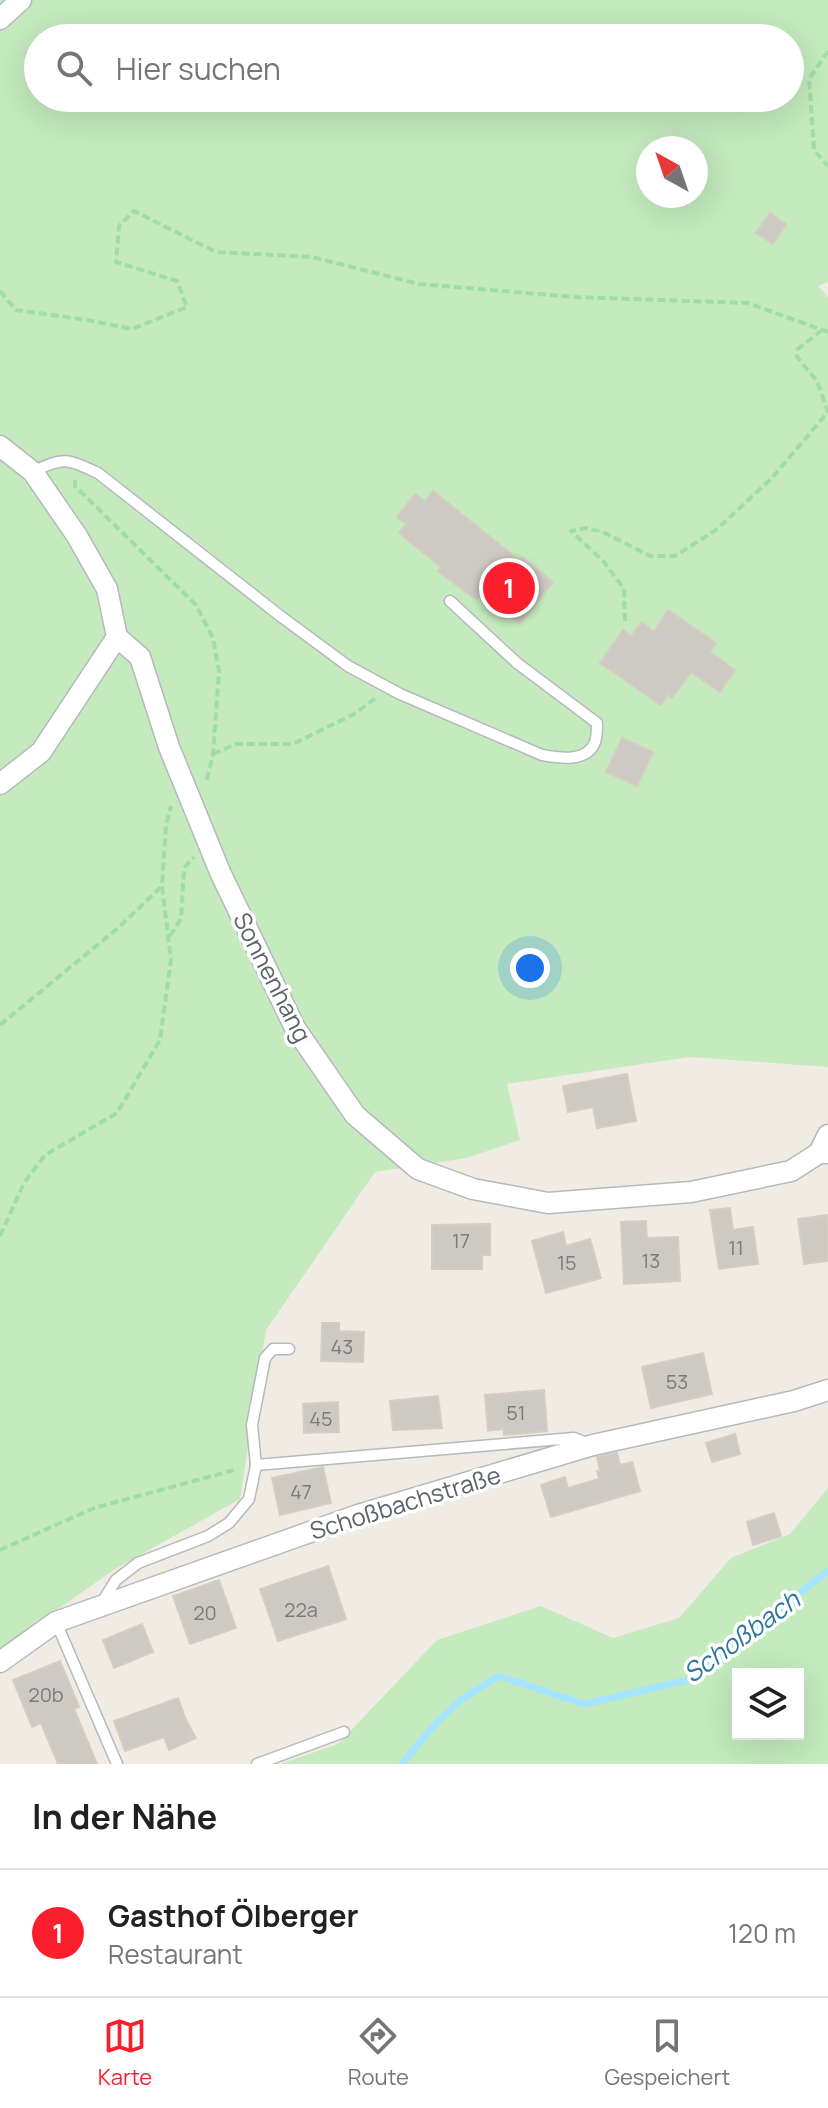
<!DOCTYPE html>
<html lang="de">
<head>
<meta charset="utf-8">
<style>
  :root { --surface:#fff; --page:#f2f2f2; --text:#202124; --muted:#757577; --line:#e0e0e0; --accent:#fb1f2d }
  body { margin:0; font-family:Manrope,sans-serif; background:var(--page); color:var(--text) }
  .controls { position:absolute; right:24px; bottom:24px; display:grid; overflow:hidden; border-radius:0px; box-shadow:0 8px 32px #0002 }
  .controls button { width:72px; height:72px; display:grid; place-items:center; padding:0; border:0; border-bottom:2px solid var(--line); background:var(--surface); color:var(--text); font:40px sans-serif }
  .compass { position:absolute; left:636px; top:136px; width:72px; height:72px; border-radius:50%; background:var(--surface); box-shadow:0 8px 32px #0002; rotate:320deg }
  .you { position:absolute; left:530px; top:968px; width:28px; height:28px; margin:-20px; border:6px solid #fff; border-radius:50%; background:#1a73e8; box-shadow:0 0 0 12px #1a73e833 }
  .badge { display:grid; place-items:center; width:52px; height:52px; border-radius:50%; background:var(--accent); color:#fff; font-size:26px; font-weight:700 }
  .pin { position:absolute; translate:-50% -50%; border:4px solid #fff; box-shadow:0 2px 8px #0006 }
  .list { margin:0; padding:0; list-style:none }
  h2 { display:flex; justify-content:space-between; align-items:center; height:104px; margin:0; padding:0 32px; font-size:34px }
  h2 small { font-size:26px; font-weight:400; color:var(--muted) }
  .list li { display:grid; grid-template-columns:52px 1fr auto; gap:24px; align-items:center; box-sizing:border-box; height:128px; padding:0 32px; border-top:2px solid var(--line) }
  .list b { display:block; font-size:30px; white-space:nowrap }
  .list p { margin:0; font-size:26px; white-space:nowrap; color:var(--muted) }
  .list em { font-size:26px; font-style:normal; color:var(--muted) }
  .icon { flex:none; width:44px; height:44px; fill:none; stroke:currentColor; stroke-width:2; stroke-linecap:round; stroke-linejoin:round }
  .map { position:relative; flex:none; width:828px; height:1764px; overflow:hidden }
  .search { position:absolute; background:var(--surface); box-shadow:0 8px 32px #0002; left:24px; right:24px; top:24px; height:88px; display:flex; align-items:center; gap:20px; box-sizing:border-box; padding:0 28px; border-radius:44px; color:var(--muted); font-size:30px }
  .sheet { height:232px; background:var(--surface) }
  nav { display:flex; justify-content:space-around; align-items:center; box-sizing:border-box; height:112px; border-top:2px solid var(--line); background:var(--surface); font-size:22px; color:var(--muted) }
  nav a { display:grid; justify-items:center; gap:4px }
  nav .on { color:var(--accent) }
  .map>svg:first-child { display:block }
</style>
</head>
<body>
<div class="map">
<svg width="828" height="1764" viewBox="0 0 828 1764">
  <rect width="100%" height="100%" fill="#f0ece4"/>
  <!-- green -->
  <g fill="#c4eabe" fill-rule="evenodd">
    <path d="M 0,0 L 828,0 L 828,282 L 818,286 L 828,297 L 828,1067 L 690,1057 L 507,1084 L 520,1140 L 467,1158 L 375,1172 L 266,1330 L 240,1499 L 115,1569 L 0,1650 ZM 38,38 L 790,38 L 790,98 L 38,98 ZM 648,148 L 696,148 L 696,196 L 648,196 Z"/>
    <path d="M 828,1488 L 828,1764 L 280,1764 L 338,1744 L 437,1640 L 541,1606 L 613,1638 L 679,1618 L 731,1558 L 790,1534 ZM 738,1674 L 798,1674 L 798,1734 L 738,1734 Z"/>
  </g>
  <g fill="none" stroke-linecap="round" stroke-linejoin="round">
    <!-- stream -->
    <path stroke="#a5e5ff" stroke-width="7" d="M 402,1764 L 437,1722 L 462,1699 L 499,1676 L 584,1704 L 689,1680 L 728,1647 L 828,1571"/>
  </g>
  <!-- building -->
  <g fill="#cdc9c3" stroke="#d6cdc2" stroke-width="2">
    <path d="M 770,213 L 786,224 L 773,244 L 756,233 Z"/>
    <path d="M 433,491 L 519,560 L 522,557 L 553,582 L 520,624 L 482,593 L 476,600 L 438,571 L 441,567 L 399,533 L 406,524 L 397,517 L 415,494 L 425,501 Z"/>
    <path d="M 668,610 L 716,643 L 710,652 L 735,670 L 720,692 L 691,672 L 672,698 L 668,694 L 661,705 L 600,663 L 623,630 L 631,636 L 642,622 L 654,632 Z"/>
    <path d="M 622,738 L 653,752 L 637,786 L 606,772 Z"/>
    <path d="M 627,1074 L 636,1121 L 597,1128 L 593,1107 L 568,1112 L 563,1086 Z"/>
    <path d="M 730,1208 L 733,1230 L 753,1227 L 758,1264 L 719,1269 L 710,1210 Z"/>
    <path d="M 828,1215 L 828,1261 L 804,1264 L 798,1219 Z"/>
    <path d="M 646,1221 L 647,1238 L 678,1237 L 680,1281 L 624,1284 L 621,1222 Z"/>
    <path d="M 490,1224 L 490,1255 L 482,1255 L 482,1269 L 432,1269 L 432,1225 Z"/>
    <path d="M 563,1232 L 566,1246 L 590,1239 L 601,1278 L 546,1293 L 532,1241 Z"/>
    <path d="M 322,1323 L 339,1323 L 339,1331 L 364,1332 L 363,1362 L 321,1361 Z"/>
    <path d="M 703,1353 L 712,1394 L 651,1408 L 642,1367 Z"/>
    <path d="M 544,1390 L 547,1431 L 504,1435 L 504,1429 L 488,1431 L 485,1395 Z"/>
    <path d="M 438,1396 L 442,1428 L 393,1430 L 390,1401 Z"/>
    <path d="M 338,1402 L 339,1432 L 304,1433 L 303,1404 Z"/>
    <path d="M 735,1434 L 740,1454 L 712,1462 L 706,1443 Z"/>
    <path d="M 617,1453 L 620,1465 L 632,1462 L 640,1491 L 551,1517 L 541,1485 L 565,1477 L 568,1488 L 599,1479 L 597,1471 L 600,1471 L 597,1457 Z"/>
    <path d="M 323,1467 L 331,1503 L 280,1515 L 272,1478 Z"/>
    <path d="M 774,1513 L 781,1536 L 753,1545 L 747,1522 Z"/>
    <path d="M 328,1566 L 346,1619 L 278,1641 L 260,1589 Z"/>
    <path d="M 219,1580 L 236,1628 L 190,1644 L 173,1596 Z"/>
    <path d="M 142,1624 L 153,1652 L 114,1668 L 103,1640 Z"/>
    <path d="M 60,1661 L 79,1707 L 74,1709 L 97,1764 L 58,1764 L 41,1723 L 32,1727 L 13,1680 Z"/>
    <path d="M 178,1698 L 186,1720 L 196,1738 L 169,1750 L 164,1737 L 125,1751 L 114,1721 Z"/>
  </g>
  <g fill="none" stroke-linecap="round" stroke-linejoin="round">
    <defs>
      <g id="lane">
        <path d="M 33,472 C 63,456 68,459 98,473 L 279,615 L 348,666 L 400,694 L 542,755 C 559,758 587,763 595,742 C 597,737 597,728 597,723 L 517,663 L 450,601"/>
        <path d="M 256,1465 L 574,1438 L 587,1443"/>
        <path d="M 101,1604 L 116,1580 L 138,1563 L 208,1536 L 229,1523 L 249,1499 L 256,1465 L 252,1425 L 265,1358 L 273,1349 L 289,1349"/>
        <path d="M 56,1622 L 117,1764"/>
        <path d="M 257,1764 L 344,1732"/>
      </g>
      <g id="street">
        <path d="M 0,19 L 21,0"/>
        <path d="M 0,446 L 33,472 L 77,536 L 107,589 L 117,637 L 41,752 L 0,784"/>
        <path d="M 117,637 L 140,657 L 169,747 L 220,872 L 295,1028 L 355,1115 L 418,1169 L 473,1189 L 548,1203 L 691,1192 L 791,1171 L 819,1153 L 828,1153"/>
        <path d="M 819,1153 L 828,1135"/>
        <path d="M 0,1662 L 56,1622 L 358,1515 L 593,1445 L 794,1401 L 828,1390"/>
      </g>
    </defs>
    <!-- lane casing -->
    <use href="#lane" stroke="#b5b9bd" stroke-width="13"/>
    <!-- street casing -->
    <use href="#street" stroke="#b5b9bd" stroke-width="23"/>
    <!-- path -->
    <g stroke="#a0dea7" stroke-width="4" stroke-dasharray="8 4" stroke-linecap="butt">
      <path d="M 828,51 L 809,79 L 814,150 L 828,166"/>
      <path d="M 0,291 L 16,310 L 87,320 L 132,329 L 187,307 L 177,281 L 116,262 L 119,226 L 134,211 L 216,252 L 312,257 L 419,284 L 575,297 L 748,303 L 828,332"/>
      <path d="M 822,330 L 798,349 L 797,357 L 817,381 L 828,412"/>
      <path d="M 75,480 L 75,486 L 196,605 L 213,638 L 219,672 L 213,754 L 206,783"/>
      <path d="M 625,621 L 624,589 L 604,562 L 571,531 L 586,528 L 603,532 L 650,556 L 675,556 L 716,530 L 772,478 L 828,412"/>
      <path d="M 213,754 L 236,744 L 293,744 L 354,714 L 376,698"/>
      <path d="M 170,936 L 181,919 L 184,868 L 194,857"/>
      <path d="M 0,1025 L 118,928 L 162,886"/>
      <path d="M 0,1236 L 24,1183 L 45,1155 L 117,1113 L 160,1040 L 171,960 L 162,886 L 166,825 L 171,806"/>
      <path d="M 0,1550 L 94,1508 L 238,1469"/>
    </g>
    <!-- lane -->
    <use href="#lane" stroke="#fff" stroke-width="10"/>
    <!-- street -->
    <use href="#street" stroke="#fff" stroke-width="20"/>
  </g>
  <g text-anchor="middle" dominant-baseline="central" stroke-width="7" stroke-linejoin="round" paint-order="stroke">
    <!-- number labels -->
    <g font-size="20" fill="#787c7d">
      <text x="461" y="1240">17</text>
      <text x="736" y="1247">11</text>
      <text x="651" y="1260">13</text>
      <text x="567" y="1262">15</text>
      <text x="342" y="1346">43</text>
      <text x="677" y="1381">53</text>
      <text x="516" y="1412">51</text>
      <text x="321" y="1418">45</text>
      <text x="301" y="1491">47</text>
      <text x="301" y="1609">22a</text>
      <text x="205" y="1612">20</text>
      <text x="46" y="1694">20b</text>
    </g>
    <!-- street labels -->
    <g font-size="24" fill="#5c6266" stroke="#fff">
      <text transform="translate(273 977) rotate(63)">Sonnenhang</text>
      <text transform="translate(405 1502) rotate(-17)">Schoßbachstraße</text>
    </g>
    <!-- water labels -->
    <g font-size="26" font-style="italic" fill="#3077a0" stroke="#fff">
      <text transform="translate(741 1636) rotate(-36)">Schoßbach</text>
    </g>
  </g>
</svg>
<div class="controls">
<button><svg class="icon" aria-label="layers" viewBox="0 0 24 24"><path d="M12 4l9 5-9 5-9-5zM3 14l9 5 9-5"/></svg></button>
</div>
<svg class="compass" viewBox="-18 -18 36 36"><path d="M0-13l5 13h-10z" fill="#e53935"/><path d="M0 13l5-13h-10z" fill="#757577"/></svg>
<div class="you"></div>
<div class="pin badge" style="left:509px;top:588px">1</div>
<div class="search"><svg class="icon" aria-label="search" viewBox="0 0 24 24"><circle cx="10" cy="10" r="6"/><path d="M15 15l6 6"/></svg>Hier suchen</div>
</div>
<section class="sheet">
<h2>In der Nähe<small></small></h2>
<ul class="list">
<li><span class="badge">1</span><div><b>Gasthof Ölberger</b><p>Restaurant</p></div><em>120 m</em></li>
</ul>
</section>
<nav>
<a class="on"><svg class="icon" aria-label="map" viewBox="0 0 24 24"><path d="M3 6l6-2 6 2 6-2v14l-6 2-6-2-6 2zM9 4v14M15 6v14"/></svg>Karte</a>
<a><svg class="icon" aria-label="directions" viewBox="0 0 24 24"><path d="M12 3l9 9-9 9-9-9zM9 14v-3h6M13 9l2 2-2 2"/></svg>Route</a>
<a><svg class="icon" aria-label="saved" viewBox="0 0 24 24"><path d="M7 4h10v16l-5-4-5 4z"/></svg>Gespeichert</a>
</nav>
</body>
</html>
